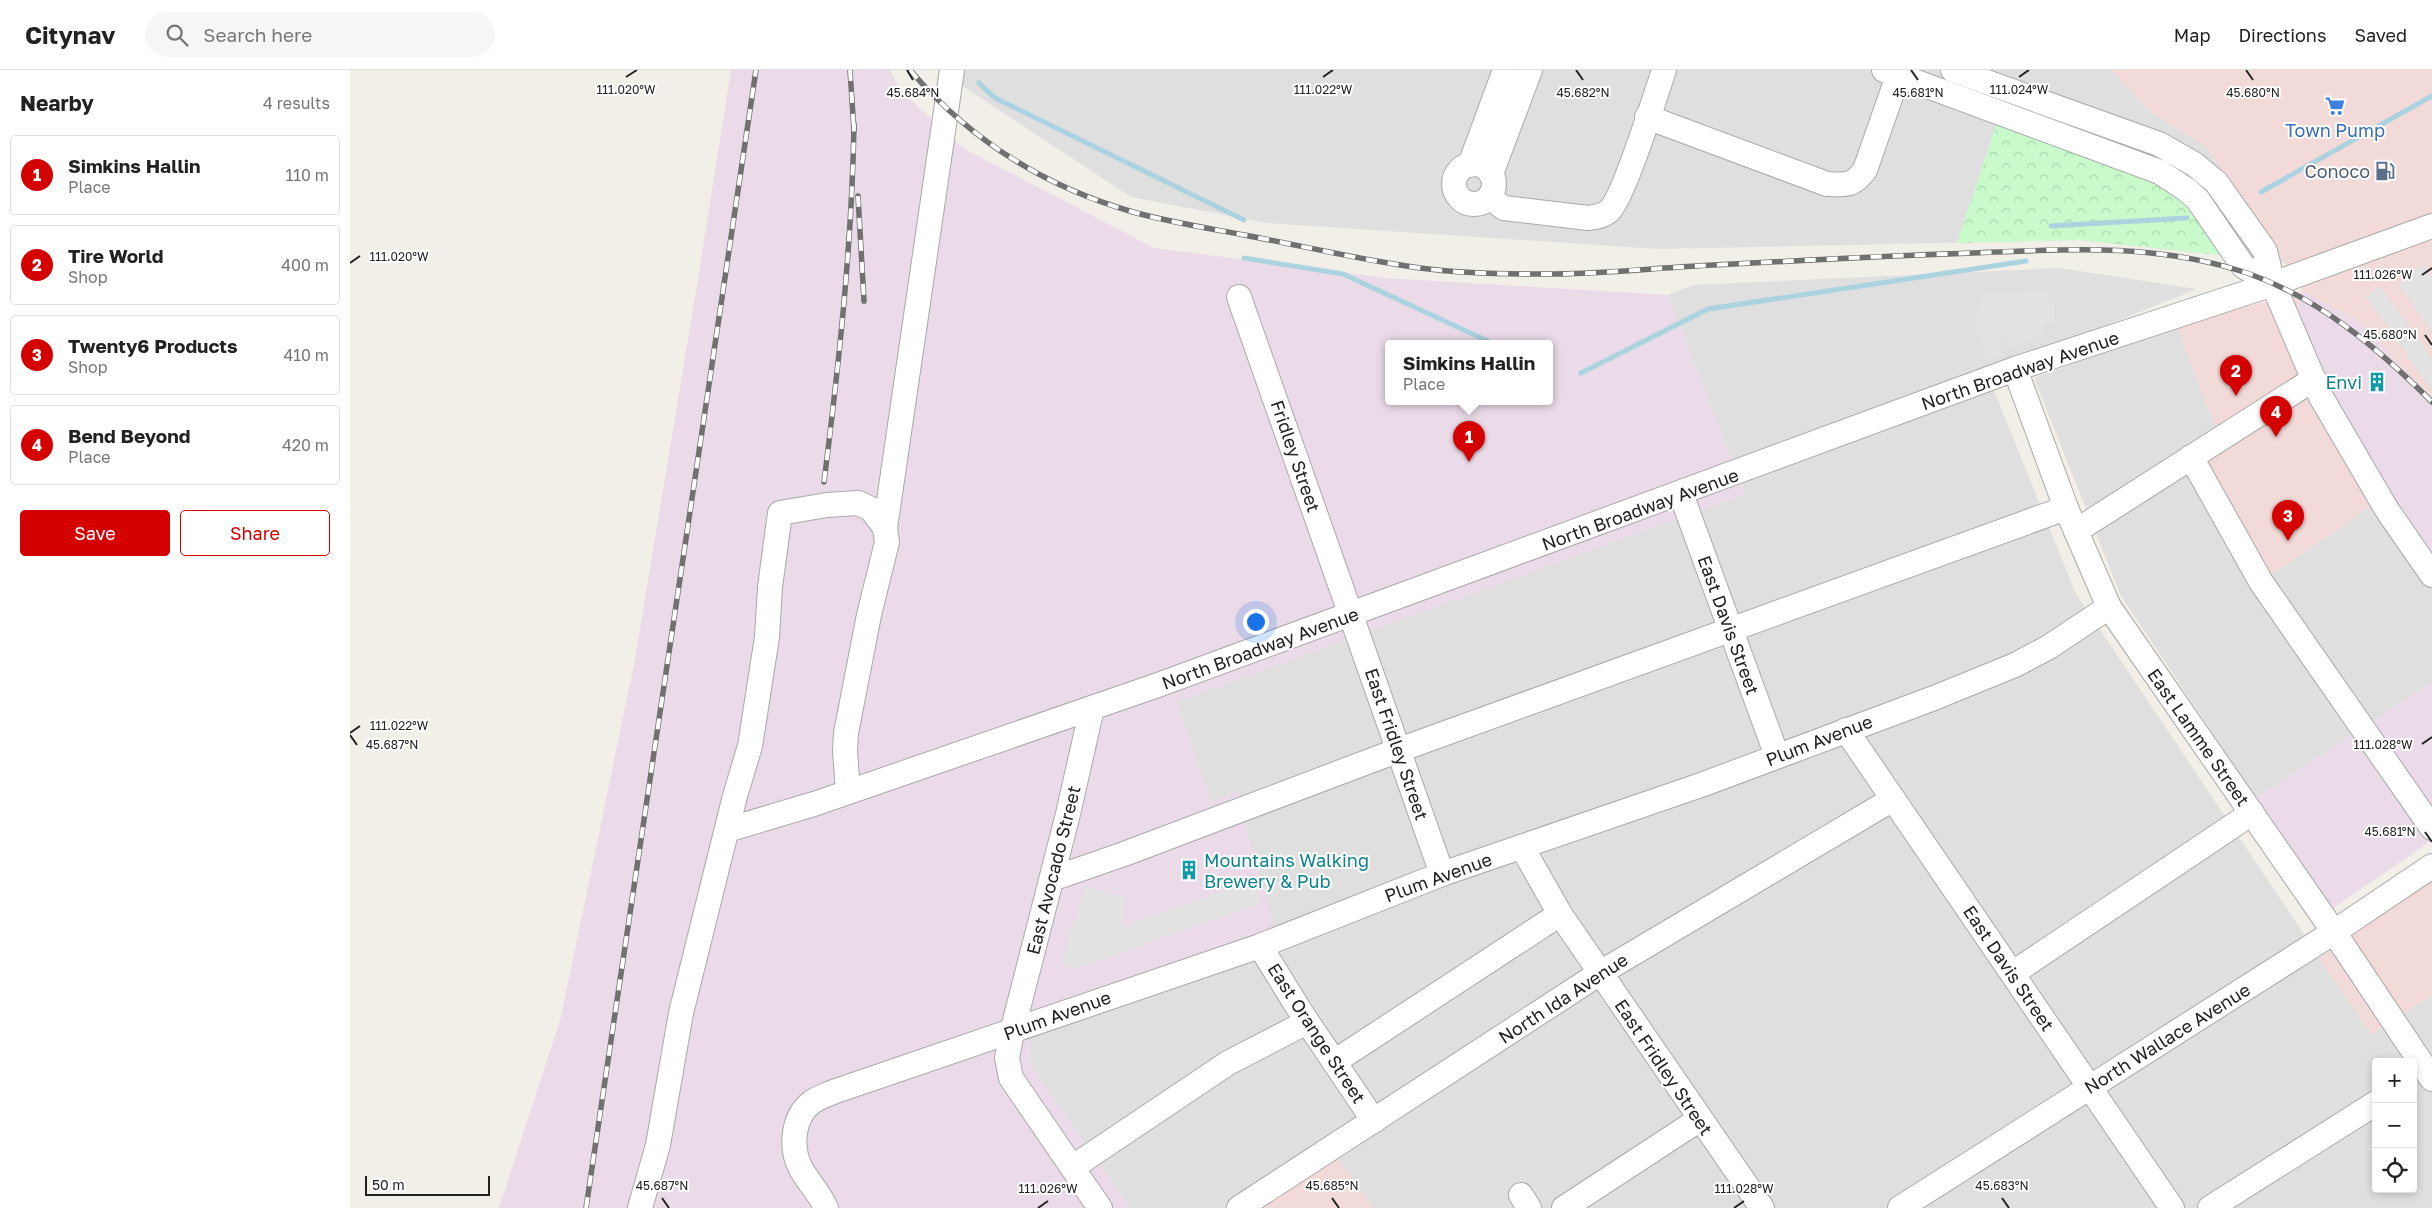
<!DOCTYPE html>
<html lang="en">
<head>
<meta charset="utf-8">
<style>
  :root { --surface:#fff; --page:#f6f6f6; --text:#222; --muted:#767676; --line:#e0e0e0; --accent:#d40000 }
  body { margin:0; font-family:"Golos Text",sans-serif; background:var(--page); color:var(--text) }
  .controls { position:absolute; right:15px; bottom:15px; display:grid; overflow:hidden; border-radius:5px; box-shadow:0 2px 8px #0003 }
  .controls button { width:45px; height:45px; display:grid; place-items:center; padding:0; border:0; border-bottom:1px solid var(--line); background:var(--surface); color:var(--text); font:25px sans-serif }
  .scale { position:absolute; left:15px; bottom:12px; width:125px; box-sizing:border-box; padding-left:5px; border:2px solid #222; border-top:0; font-size:14px; line-height:18px; white-space:nowrap; color:#222; -webkit-text-stroke:4px #fff; paint-order:stroke }
  .you { position:absolute; left:905px; top:551px; width:18px; height:18px; margin:-12px; border:4px solid #fff; border-radius:50%; background:#1a73e8; box-shadow:0 0 0 8px #1a73e833 }
  .badge { display:grid; place-items:center; width:32px; height:32px; border-radius:50%; background:var(--accent); color:#fff; font-size:16px; font-weight:700 }
  .pin { position:absolute; translate:-50% -41px; filter:drop-shadow(0 1px 2px #0008) }
  .pin::after { content:''; position:absolute; top:26px; width:18px; height:15px; background:inherit; clip-path:polygon(0 0,100% 0,50% 100%) }
  .popup { position:absolute; left:1035px; top:270px; width:168px; height:65px; box-sizing:border-box; display:grid; place-content:center; border-radius:5px; background:var(--surface); filter:drop-shadow(0 1px 4px #0005); font-size:16px; white-space:nowrap; color:var(--muted) }
  .popup b { font-size:19px; color:var(--text) }
  .popup::after { content:''; position:absolute; left:50%; top:100%; margin-left:-10px; border:10px solid transparent; border-top-color:var(--surface) }
  .list { margin:0; padding:0; list-style:none }
  h2 { display:flex; justify-content:space-between; align-items:center; height:65px; margin:0; padding:0 20px; font-size:21px }
  h2 small { font-size:16px; font-weight:400; color:var(--muted) }
  .list li { display:grid; grid-template-columns:32px 1fr auto; gap:15px; align-items:center; box-sizing:border-box; height:80px; margin:0 10px 10px; padding:0 10px; border:1px solid var(--line); border-radius:5px }
  .list b { display:block; font-size:19px; white-space:nowrap }
  .list p { margin:0; font-size:16px; white-space:nowrap; color:var(--muted) }
  .list em { font-size:16px; font-style:normal; color:var(--muted) }
  .actions { display:flex; gap:10px; padding:15px 20px }
  .actions a { flex:1; padding:11px 0; border:1px solid var(--accent); border-radius:5px; text-align:center; font-size:18px; color:var(--accent) }
  .actions .main { background:var(--accent); color:#fff }
  .icon { flex:none; width:28px; height:28px; fill:none; stroke:currentColor; stroke-width:2; stroke-linecap:round; stroke-linejoin:round }
  .map { position:relative; flex:none; width:2082px; height:1138px; overflow:hidden }
  header { display:flex; align-items:center; gap:30px; box-sizing:border-box; height:70px; padding:0 25px; background:var(--surface); border-bottom:1px solid var(--line) }
  header strong { font-size:24px }
  nav { display:flex; gap:28px; margin-inline-start:auto; font-size:18px }
  .search { width:350px; height:45px; background:var(--page); display:flex; align-items:center; gap:12px; box-sizing:border-box; padding:0 18px; border-radius:28px; color:var(--muted); font-size:19px }
  main { display:flex }
  aside { flex:1; background:var(--surface) }
  .map>svg:first-child { display:block }
</style>
</head>
<body>
<header>
<strong>Citynav</strong>
<div class="search"><svg class="icon" aria-label="search" viewBox="0 0 24 24"><circle cx="10" cy="10" r="6"/><path d="M15 15l6 6"/></svg>Search here</div>
<nav><a>Map</a><a>Directions</a><a>Saved</a></nav>
</header>
<main>
<aside>
<h2>Nearby<small>4 results</small></h2>
<ul class="list">
<li><span class="badge">1</span><div><b>Simkins Hallin</b><p>Place</p></div><em>110 m</em></li>
<li><span class="badge">2</span><div><b>Tire World</b><p>Shop</p></div><em>400 m</em></li>
<li><span class="badge">3</span><div><b>Twenty6 Products</b><p>Shop</p></div><em>410 m</em></li>
<li><span class="badge">4</span><div><b>Bend Beyond</b><p>Place</p></div><em>420 m</em></li>
</ul>
<div class="actions"><a class="main">Save</a><a>Share</a></div>
</aside>
<div class="map">
<svg width="2082" height="1138" viewBox="0 0 2082 1138">
  <defs>
    <pattern id="park-crowns" width="20" height="18" patternUnits="userSpaceOnUse" patternTransform="scale(1.25)"><rect width="20" height="18" fill="#c8facc"/><path d="M2 6a3 3 0 1 1 6 0M12 15a3 3 0 1 1 6 0" fill="none" stroke="#acd6af"/></pattern>
  </defs>
  <rect width="100%" height="100%" fill="#f2efe9"/>
  <!-- residential -->
  <g fill="#e0dfdf" fill-rule="evenodd">
    <path d="M 588,0 L 1762,0 L 1800,42 L 1856,76 L 1934,192 L 1730,170 L 1308,179 L 917,153 L 781,127 Z"/>
    <path d="M 1710,198 L 1847,219 L 1637,303 L 1726,524 L 2021,964 L 2082,925 L 2082,1138 L 1023,1138 L 986,1086 L 908,1138 L 780,1138 L 681,996 L 677,962 L 886,722 L 861,732 L 826,629 L 1395,424 L 1318,225 L 1343,215 ZM 2026,992 L 2063,992 L 2063,1119 L 2026,1119 Z"/>
    <path d="M 1827,256 L 1866,359 L 1911,512 L 2038,424 L 2082,489 L 2082,612 L 1906,728 L 1771,526 L 1684,308 Z"/>
  </g>
  <!-- commercial -->
  <g fill="#f2dad9">
    <path d="M 1762,0 L 2082,0 L 2082,329 L 2006,249 L 2038,424 L 1911,512 L 1841,387 L 1866,359 L 1827,256 L 1953,221 L 1856,76 L 1800,42 Z"/>
    <path d="M 2082,811 L 2082,925 L 2021,964 L 1969,888 Z"/>
    <path d="M 986,1085 L 1023,1138 L 908,1138 Z"/>
  </g>
  <!-- industrial -->
  <g fill="#ebdbe8" fill-rule="evenodd">
    <path d="M 381,0 L 540,0 L 550,20 L 613,78 L 804,178 L 1036,208 L 1318,225 L 1395,424 L 827,632 L 861,731 L 886,721 L 931,884 L 677,962 L 681,996 L 780,1138 L 149,1138 L 211,947 L 285,589 L 347,215 ZM 1039,273 L 1199,273 L 1199,331 L 1039,331 Z"/>
    <path d="M 1954,222 L 2006,249 L 2082,329 L 2082,489 L 2038,424 L 1980,322 L 1948,240 Z"/>
    <path d="M 2082,612 L 2082,770 L 1982,839 L 1906,728 Z"/>
  </g>
  <!-- park -->
  <path fill="url(#park-crowns)" d="M 1646,55 L 1796,105 L 1831,127 L 1878,186 L 1730,170 L 1607,173 Z"/>
  <!-- parking -->
  <g fill="#e2e2e2">
    <path d="M 2074,195 L 2082,206 L 2082,262 L 2048,214 Z"/>
    <path d="M 2030,217 L 2082,289 L 2082,320 L 2016,227 Z"/>
    <path d="M 1697,221 L 1698,232 L 1704,234 L 1704,254 L 1695,252 L 1692,256 L 1695,265 L 1659,278 L 1655,267 L 1650,265 L 1648,270 L 1654,285 L 1637,291 L 1624,252 L 1632,223 Z"/>
    <path d="M 905,810 L 912,832 L 725,899 L 711,894 L 735,816 L 777,827 L 770,852 L 776,855 Z"/>
  </g>
  <g fill="none" stroke-linecap="round" stroke-linejoin="round">
    <!-- stream -->
    <g stroke="#aad3df" stroke-width="5">
      <path d="M 629,13 L 645,28 L 894,150"/>
      <path d="M 1911,122 L 2082,26"/>
      <path d="M 1701,156 L 1837,148"/>
      <path d="M 894,188 L 993,204 L 1142,273"/>
      <path d="M 1231,303 L 1358,239 L 1676,191"/>
    </g>
    <defs>
      <g id="minor">
        <path d="M 1534,0 L 1810,102 L 1837,120 L 1848,130 L 1893,196 L 1923,214"/>
        <path d="M 1603,0 L 1809,74 L 1844,94 L 1866,112 L 1915,181 L 1923,214 L 1971,327 L 2037,440 L 2082,505"/>
        <path d="M 1297,47 L 1477,114 C 1497,115 1503,116 1515,100 L 1550,0"/>
        <circle cx="1124" cy="114" r="20"/>
        <path d="M 1120,95 L 1155,0"/>
        <path d="M 1141,104 L 1180,0"/>
        <path d="M 1139,127 L 1154,138 L 1238,148 C 1246,147 1253,146 1259,141 C 1273,129 1306,24 1314,0"/>
        <path d="M 889,227 L 1092,804"/>
        <path d="M 1665,299 L 1716,438 L 1759,537 L 1984,862 L 2082,1009"/>
        <path d="M 1841,387 L 1911,512 L 2082,758"/>
        <path d="M 1331,424 L 1427,686"/>
        <path d="M 535,458 L 602,0"/>
        <path d="M 1726,461 L 1964,309"/>
        <path d="M 742,638 L 718,744 L 662,962 L 657,988 L 661,1008 L 750,1138"/>
        <path d="M 1496,660 L 1822,1138"/>
        <path d="M 377,760 L 464,734 L 808,615 L 1665,299 L 1923,214 L 2082,156"/>
        <path d="M 1172,777 L 1210,844 L 1412,1138"/>
        <path d="M 702,809 L 774,784 L 1049,680 L 1716,438"/>
        <path d="M 910,876 L 952,944 L 1024,1051"/>
        <path d="M 1663,903 L 1902,743"/>
        <path d="M 984,992 L 1210,844"/>
        <path d="M 723,1097 L 878,993 L 957,952"/>
        <path d="M 1171,1125 L 1179,1138"/>
        <path d="M 290,1138 L 308,1075 L 331,943 L 385,726 L 400,676 L 417,567 L 420,517 L 430,443 L 477,435 L 508,433 L 521,439 L 535,458 L 537,472 L 519,545 L 496,663 L 495,681 L 498,722"/>
        <path d="M 476,1138 C 470,1124 459,1113 451,1099 C 440,1078 442,1047 462,1032 C 468,1028 476,1025 483,1022 L 910,876 L 1092,804 L 1351,715 L 1584,628 L 1665,595 L 1699,577 L 1759,537"/>
        <path d="M 889,1138 L 1250,903 L 1543,729"/>
        <path d="M 1214,1138 L 1350,1049"/>
        <path d="M 1550,1138 L 1984,862 L 2082,796"/>
        <path d="M 1860,1138 L 2026,1033"/>
      </g>
    </defs>
    <!-- minor casing -->
    <use href="#minor" stroke="#a9a9a9" stroke-width="26"/>
    <!-- minor -->
    <use href="#minor" stroke="#fff" stroke-width="24"/>
    <defs>
      <g id="rail">
        <path d="M 500,0 L 504,61"/>
        <path d="M 560,0 C 619,69 695,117 783,142 C 819,152 857,158 894,165 C 953,176 1011,190 1070,198 C 1107,203 1146,204 1184,204 C 1238,205 1293,199 1346,196 C 1439,191 1531,186 1623,183 C 1716,179 1807,173 1897,203 C 1969,228 2029,279 2082,332"/>
        <path d="M 508,126 L 514,231"/>
        <path d="M 474,412 C 489,293 502,174 504,54"/>
        <path d="M 236,1138 L 406,0"/>
      </g>
    </defs>
    <!-- rail casing -->
    <use href="#rail" stroke="#707070" stroke-width="5.5"/>
    <!-- rail -->
    <use href="#rail" stroke="#fff" stroke-width="4" stroke-dasharray="11" stroke-linecap="butt"/>
  </g>
  <!-- ticks -->
  <path fill="none" stroke="#222" stroke-width="2" d="M 557,0 L 563,10M 1226,0 L 1233,10M 1561,0 L 1568,10M 1896,0 L 1903,10M 276,7 L 287,0M 973,7 L 983,0M 1669,7 L 1679,0M 0,193 L 10,186M 2072,205 L 2082,198M 2075,265 L 2082,275M 0,663 L 10,656M 0,665 L 7,675M 2072,674 L 2082,667M 2075,762 L 2082,772M 312,1128 L 319,1138M 982,1128 L 989,1138M 1652,1128 L 1659,1138M 688,1138 L 698,1131M 1384,1138 L 1394,1131"/>
  <!-- icons -->
  <defs>
    <symbol id="supermarket-bare" viewBox="-9 -9 18 18"><path d="M-6-5.5h2.5l.6 2H6L4.5 2H-2.5L-4.4-4H-6ZM-1.5 3.2a1.3 1.3 0 1 0 .1 0ZM3 3.2a1.3 1.3 0 1 0 .1 0Z" fill="#3f7fe0" stroke="#fff" stroke-width="2.5" paint-order="stroke"/></symbol>
    <symbol id="fuel-bare" viewBox="-9 -9 18 18"><path d="M-5.5-6h7V0h2V4h1.3V-2.5L3-4.5l.8-.8L6-3V5H2.5V1h-1V6h-7ZM-4.2-4.7v3.2H.2V-4.7Z" fill="#5c6f8a" stroke="#fff" stroke-width="2.5" paint-order="stroke"/></symbol>
    <symbol id="building-bare" viewBox="-9 -9 18 18"><path d="M-4-6H4V6H1V3H-1V6H-4ZM-2.5-4.3h1.7v1.8h-1.7ZM.8-4.3h1.7v1.8H.8ZM-2.5-1h1.7V.8h-1.7ZM.8-1h1.7V.8H.8Z" fill="#0f9aa8" stroke="#fff" stroke-width="2.5" paint-order="stroke"/></symbol>
  </defs>
  <g fill-rule="evenodd">
    <use href="#supermarket-bare" x="1971" y="22" width="28" height="28"/>
    <use href="#fuel-bare" x="2021" y="87" width="28" height="28"/>
    <use href="#building-bare" x="2013" y="298" width="28" height="28"/>
    <use href="#building-bare" x="825" y="786" width="28" height="28"/>
  </g>
  <g text-anchor="middle" dominant-baseline="central" stroke-width="4" stroke-linejoin="round" paint-order="stroke">
    <!-- shop labels -->
    <g font-size="18" fill="#366cbe" stroke="#fff">
      <text x="1985" y="60">Town Pump</text>
    </g>
    <!-- service labels -->
    <g font-size="18" fill="#4e5e75" stroke="#fff" text-anchor="end">
      <text x="2020" y="101">Conoco</text>
    </g>
    <!-- street labels -->
    <g font-size="18" fill="#222" stroke="#fff">
      <text transform="translate(1670 300) rotate(-19)">North Broadway Avenue</text>
      <text transform="translate(946 386) rotate(71)">Fridley Street</text>
      <text transform="translate(1290 439) rotate(-20)">North Broadway Avenue</text>
      <text transform="translate(1379 555) rotate(70)">East Davis Street</text>
      <text transform="translate(910 578) rotate(-20)">North Broadway Avenue</text>
      <text transform="translate(1849 667) rotate(55)">East Lamme Street</text>
      <text transform="translate(1469 670) rotate(-21)">Plum Avenue</text>
      <text transform="translate(1047 674) rotate(71)">East Fridley Street</text>
      <text transform="translate(703 800) rotate(-76)">East Avocado Street</text>
      <text transform="translate(1088 807) rotate(-20)">Plum Avenue</text>
      <text transform="translate(1659 898) rotate(56)">East Davis Street</text>
      <text transform="translate(1213 928) rotate(-33)">North Ida Avenue</text>
      <text transform="translate(707 945) rotate(-20)">Plum Avenue</text>
      <text transform="translate(967 963) rotate(57)">East Orange Street</text>
      <text transform="translate(1817 968) rotate(-32)">North Wallace Avenue</text>
      <text transform="translate(1314 997) rotate(56)">East Fridley Street</text>
    </g>
    <!-- culture labels -->
    <g font-size="18" fill="#0d838f" stroke="#fff" text-anchor="end">
      <text x="2012" y="312">Envi</text>
      <text x="854" y="790" text-anchor="start">Mountains Walking<tspan x="854" dy="21">Brewery &amp; Pub</tspan></text>
    </g>
  </g>
  <g font-size="12" text-anchor="middle" fill="#222" stroke="#fff" stroke-width="4" stroke-linejoin="round" paint-order="stroke">
    <text x="276" y="24">111.020°W</text>
    <text x="973" y="24">111.022°W</text>
    <text x="1669" y="24">111.024°W</text>
    <text x="563" y="27">45.684°N</text>
    <text x="1233" y="27">45.682°N</text>
    <text x="1568" y="27">45.681°N</text>
    <text x="1903" y="27">45.680°N</text>
    <text x="49" y="191">111.020°W</text>
    <text x="2033" y="209">111.026°W</text>
    <text x="2040" y="269">45.680°N</text>
    <text x="49" y="660">111.022°W</text>
    <text x="2033" y="679">111.028°W</text>
    <text x="42" y="679">45.687°N</text>
    <text x="2040" y="766">45.681°N</text>
    <text x="312" y="1120">45.687°N</text>
    <text x="982" y="1120">45.685°N</text>
    <text x="1652" y="1120">45.683°N</text>
    <text x="698" y="1123">111.026°W</text>
    <text x="1394" y="1123">111.028°W</text>
  </g>
</svg>
<div class="controls">
<button>+</button>
<button>−</button>
<button><svg class="icon" aria-label="locate" viewBox="0 0 24 24"><circle cx="12" cy="12" r="6"/><path d="M12 2v4M12 18v4M2 12h4M18 12h4"/></svg></button>
</div>
<div class="scale">50 m</div>
<div class="you"></div>
<div class="pin badge" style="left:1119px;top:392px">1</div>
<div class="popup"><b>Simkins Hallin</b>Place</div>
<div class="pin badge" style="left:1886px;top:326px">2</div>
<div class="pin badge" style="left:1938px;top:471px">3</div>
<div class="pin badge" style="left:1926px;top:367px">4</div>
</div>
</main>
</body>
</html>
